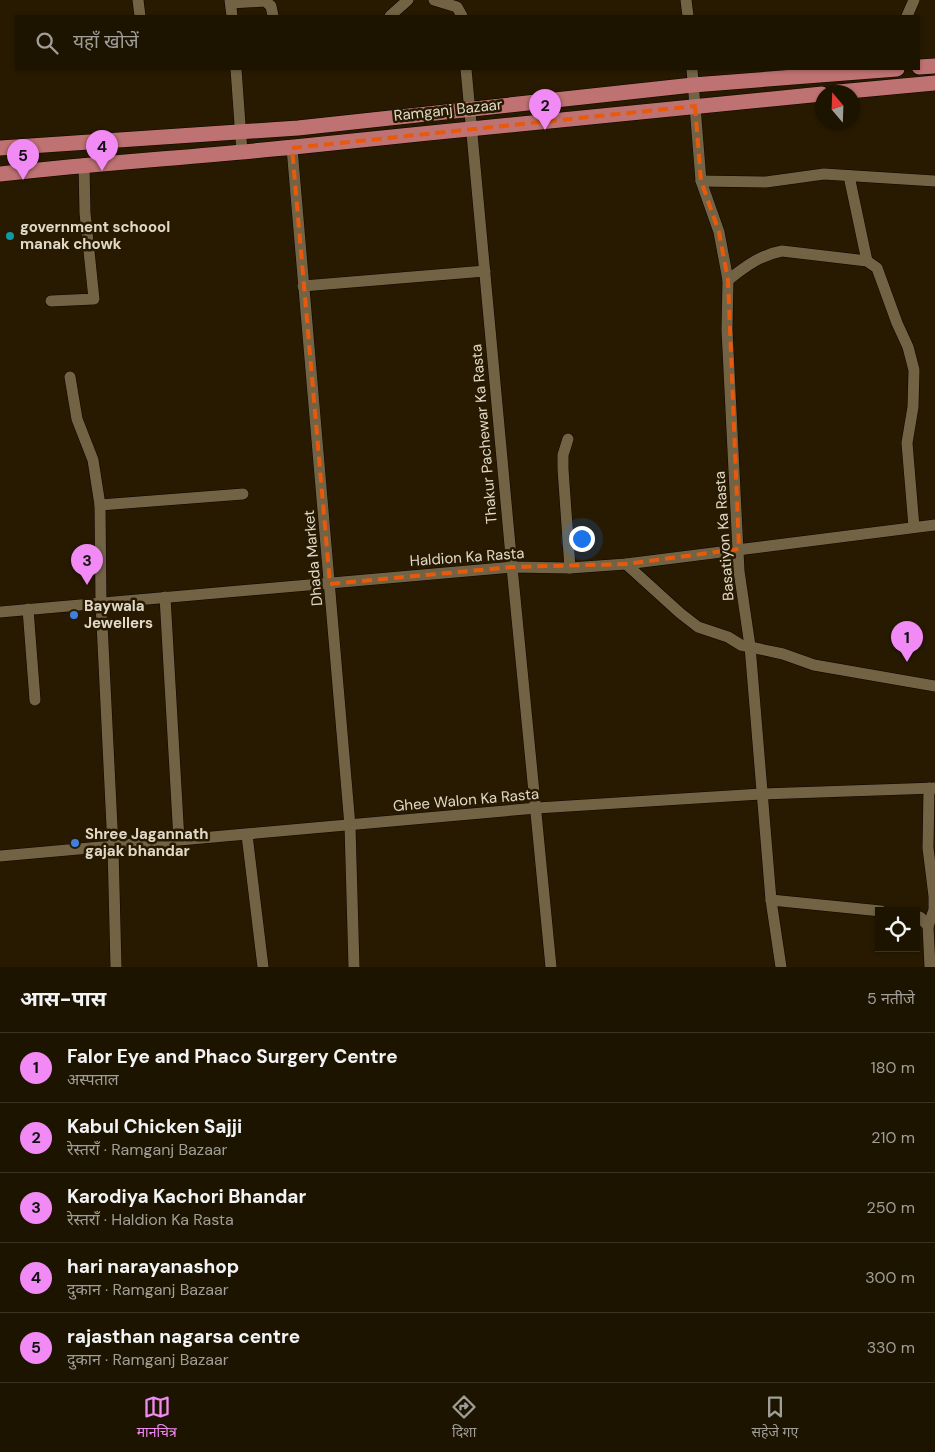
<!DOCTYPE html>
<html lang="hi">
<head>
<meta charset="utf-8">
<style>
  :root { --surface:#1d1400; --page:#251d0a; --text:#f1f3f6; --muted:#a09e99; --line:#3b3322; --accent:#f18af4 }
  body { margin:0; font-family:"DM Sans","Noto Sans Devanagari",sans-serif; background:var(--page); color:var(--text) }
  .controls { position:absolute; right:15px; bottom:15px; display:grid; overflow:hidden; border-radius:0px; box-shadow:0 1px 4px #0004 }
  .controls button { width:45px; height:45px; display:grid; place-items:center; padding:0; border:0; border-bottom:1px solid var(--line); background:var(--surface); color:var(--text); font:25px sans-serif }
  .compass { position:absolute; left:815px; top:85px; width:45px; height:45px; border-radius:50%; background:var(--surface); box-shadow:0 1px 4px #0004; rotate:341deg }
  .you { position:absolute; left:581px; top:538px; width:18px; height:18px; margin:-12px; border:4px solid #fff; border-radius:50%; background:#1a73e8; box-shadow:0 0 0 8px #1a73e833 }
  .badge { display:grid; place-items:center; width:32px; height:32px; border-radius:50%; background:var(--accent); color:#111; font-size:16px; font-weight:700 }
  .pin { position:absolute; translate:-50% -41px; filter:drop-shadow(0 1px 2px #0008) }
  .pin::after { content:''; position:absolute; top:26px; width:18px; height:15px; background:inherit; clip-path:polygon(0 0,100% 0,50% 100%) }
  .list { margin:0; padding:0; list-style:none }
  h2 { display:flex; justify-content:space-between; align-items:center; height:65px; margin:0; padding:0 20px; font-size:21px }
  h2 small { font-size:16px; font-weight:400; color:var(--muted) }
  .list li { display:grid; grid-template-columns:32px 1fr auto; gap:15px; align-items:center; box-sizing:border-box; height:70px; padding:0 20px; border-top:1px solid var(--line) }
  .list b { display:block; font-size:19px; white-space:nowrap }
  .list p { margin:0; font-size:16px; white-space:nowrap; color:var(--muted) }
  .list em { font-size:16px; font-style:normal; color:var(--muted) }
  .icon { flex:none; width:28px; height:28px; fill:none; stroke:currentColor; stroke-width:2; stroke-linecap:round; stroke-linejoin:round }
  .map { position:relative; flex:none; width:935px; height:967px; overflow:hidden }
  .search { position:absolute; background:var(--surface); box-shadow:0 1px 4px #0004; left:15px; right:15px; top:15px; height:55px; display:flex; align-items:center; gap:12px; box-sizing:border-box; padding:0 18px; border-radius:0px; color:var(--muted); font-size:19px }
  .sheet { height:415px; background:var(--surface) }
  nav { display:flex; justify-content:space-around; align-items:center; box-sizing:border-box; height:70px; border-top:1px solid var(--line); background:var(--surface); font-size:14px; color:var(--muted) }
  nav a { display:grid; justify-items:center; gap:2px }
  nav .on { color:var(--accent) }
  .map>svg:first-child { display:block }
</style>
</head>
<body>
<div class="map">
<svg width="935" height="967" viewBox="0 0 935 967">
  <rect width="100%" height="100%" fill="#271a00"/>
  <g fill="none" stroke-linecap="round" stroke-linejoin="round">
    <defs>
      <g id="street">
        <path d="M 138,0 L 140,16"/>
        <path d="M 230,0 L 232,16"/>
        <path d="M 434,0 L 457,7 L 462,16"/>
        <path d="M 686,0 L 688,16"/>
        <path d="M 231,3 L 265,1 L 271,6 L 273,16"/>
        <path d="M 390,16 L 408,0"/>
        <path d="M 907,16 L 914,0"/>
        <path d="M 236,69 L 242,152"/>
        <path d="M 466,69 L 512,567 L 551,967"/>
        <path d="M 692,69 L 701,181 L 719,232 L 728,280 L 727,330 L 739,571 L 750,646 L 771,900 L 781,967"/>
        <path d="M 292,148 L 350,826 L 354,967"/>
        <path d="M 849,176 L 867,261"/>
        <path d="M 701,181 L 766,182 L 824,174 L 935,181"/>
        <path d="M 728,280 C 745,267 760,255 782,251 L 867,261 L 877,268 L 897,323 L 908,347 L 914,370 L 913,407 L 907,443 L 914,527"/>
        <path d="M 303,286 L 485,271"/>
        <path d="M 51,301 L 94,299 L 85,213 L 84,164"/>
        <path d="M 70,377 L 77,419 L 93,460 L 100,505 L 101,603 L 113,847 L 116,967"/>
        <path d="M 568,439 L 563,455 L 563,469 L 570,568"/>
        <path d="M 100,505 L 243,494"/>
        <path d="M 626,564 L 680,613 L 698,627 L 728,637 L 741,645 L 783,654 L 814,665 L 935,686"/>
        <path d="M 165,597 L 179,840"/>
        <path d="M 28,609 L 35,700"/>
        <path d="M 0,612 L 512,567 L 570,568 L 626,564 L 935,525"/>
        <path d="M 247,835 L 263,967"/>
        <path d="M 0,856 L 537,808 L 761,794 L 935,788"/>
        <path d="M 771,900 L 881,911"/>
        <path d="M 916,916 L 920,917 L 928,926 L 930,967"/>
        <path d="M 928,926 L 934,910 L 934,896 L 928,848 L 929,788"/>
      </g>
      <g id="primary">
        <path d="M 919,67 L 935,66"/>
        <path d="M 838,92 L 935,83"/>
        <path d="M 0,148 L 298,128 L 693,85 L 897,69"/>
        <path d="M 0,174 C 98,163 196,157 294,147 C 470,129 646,110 822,94"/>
      </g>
    </defs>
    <!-- street casing -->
    <use href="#street" stroke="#0f0400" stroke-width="12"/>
    <!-- primary casing -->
    <use href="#primary" stroke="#0f0400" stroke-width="16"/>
    <!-- street -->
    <use href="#street" stroke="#726344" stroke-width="11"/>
    <!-- primary -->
    <use href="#primary" stroke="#bf7272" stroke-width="15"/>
  </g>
  <!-- marked area -->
  <path fill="none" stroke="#e8590c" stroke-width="4" stroke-dasharray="10 6" stroke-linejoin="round" d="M 695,106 L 701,181 L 719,232 L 728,280 L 739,549 L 626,564 L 512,567 L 330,584 L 292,148 Z"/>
  <!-- markers -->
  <circle fill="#0f9aa8" stroke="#271a00" stroke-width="2" cx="10" cy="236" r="5"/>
  <g fill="#3f7fe0" stroke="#271a00" stroke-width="2">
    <circle cx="74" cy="615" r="5"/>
    <circle cx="75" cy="843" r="5"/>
  </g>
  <g text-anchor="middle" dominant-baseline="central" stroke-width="5" stroke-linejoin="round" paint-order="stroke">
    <!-- street labels -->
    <g font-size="15" fill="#e1d9c8" stroke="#271a00">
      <text transform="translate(448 110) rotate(-6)">Ramganj Bazaar</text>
      <text transform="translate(484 434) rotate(-95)">Thakur Pachewar Ka Rasta</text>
      <text transform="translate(724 536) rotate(-94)">Basatiyon Ka Rasta</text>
      <text transform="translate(467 557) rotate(-4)">Haldion Ka Rasta</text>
      <text transform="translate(313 558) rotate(-95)">Dhada Market</text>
      <text transform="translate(466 800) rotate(-5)">Ghee Walon Ka Rasta</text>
    </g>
    <!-- poi labels -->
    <g font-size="15" font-weight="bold" fill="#e1d9c8" stroke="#271a00" text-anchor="start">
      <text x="20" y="227">government schoool<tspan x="20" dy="17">manak chowk</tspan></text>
      <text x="84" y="606">Baywala<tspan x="84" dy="17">Jewellers</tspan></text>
      <text x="85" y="834">Shree Jagannath<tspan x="85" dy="17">gajak bhandar</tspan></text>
    </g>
  </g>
</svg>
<div class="controls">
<button><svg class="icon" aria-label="locate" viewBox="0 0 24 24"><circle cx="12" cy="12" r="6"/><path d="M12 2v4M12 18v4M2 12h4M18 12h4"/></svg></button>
</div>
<svg class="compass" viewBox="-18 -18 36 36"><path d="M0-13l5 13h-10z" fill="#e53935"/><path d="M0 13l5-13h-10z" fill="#a09e99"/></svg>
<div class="you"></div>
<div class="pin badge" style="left:907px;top:662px">1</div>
<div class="pin badge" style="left:545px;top:130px">2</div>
<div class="pin badge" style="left:87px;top:585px">3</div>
<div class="pin badge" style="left:102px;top:171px">4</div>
<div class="pin badge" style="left:23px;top:180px">5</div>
<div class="search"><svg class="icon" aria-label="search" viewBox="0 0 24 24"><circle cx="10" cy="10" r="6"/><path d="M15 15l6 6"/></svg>यहाँ खोजें</div>
</div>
<section class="sheet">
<h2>आस-पास<small>5 नतीजे</small></h2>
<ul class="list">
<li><span class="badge">1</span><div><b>Falor Eye and Phaco Surgery Centre</b><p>अस्पताल</p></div><em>180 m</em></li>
<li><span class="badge">2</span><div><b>Kabul Chicken Sajji</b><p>रेस्तराँ · Ramganj Bazaar</p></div><em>210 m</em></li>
<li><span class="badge">3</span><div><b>Karodiya Kachori Bhandar</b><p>रेस्तराँ · Haldion Ka Rasta</p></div><em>250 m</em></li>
<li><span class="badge">4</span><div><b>hari narayanashop</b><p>दुकान · Ramganj Bazaar</p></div><em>300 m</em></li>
<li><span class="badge">5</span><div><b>rajasthan nagarsa centre</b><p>दुकान · Ramganj Bazaar</p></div><em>330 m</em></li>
</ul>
</section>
<nav>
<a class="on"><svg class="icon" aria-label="map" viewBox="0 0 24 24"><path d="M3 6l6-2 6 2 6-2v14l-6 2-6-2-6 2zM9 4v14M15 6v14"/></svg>मानचित्र</a>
<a><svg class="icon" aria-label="directions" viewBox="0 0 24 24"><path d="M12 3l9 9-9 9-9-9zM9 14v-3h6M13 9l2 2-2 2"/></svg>दिशा</a>
<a><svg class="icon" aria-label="saved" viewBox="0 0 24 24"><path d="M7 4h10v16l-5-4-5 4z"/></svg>सहेजे गए</a>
</nav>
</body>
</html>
